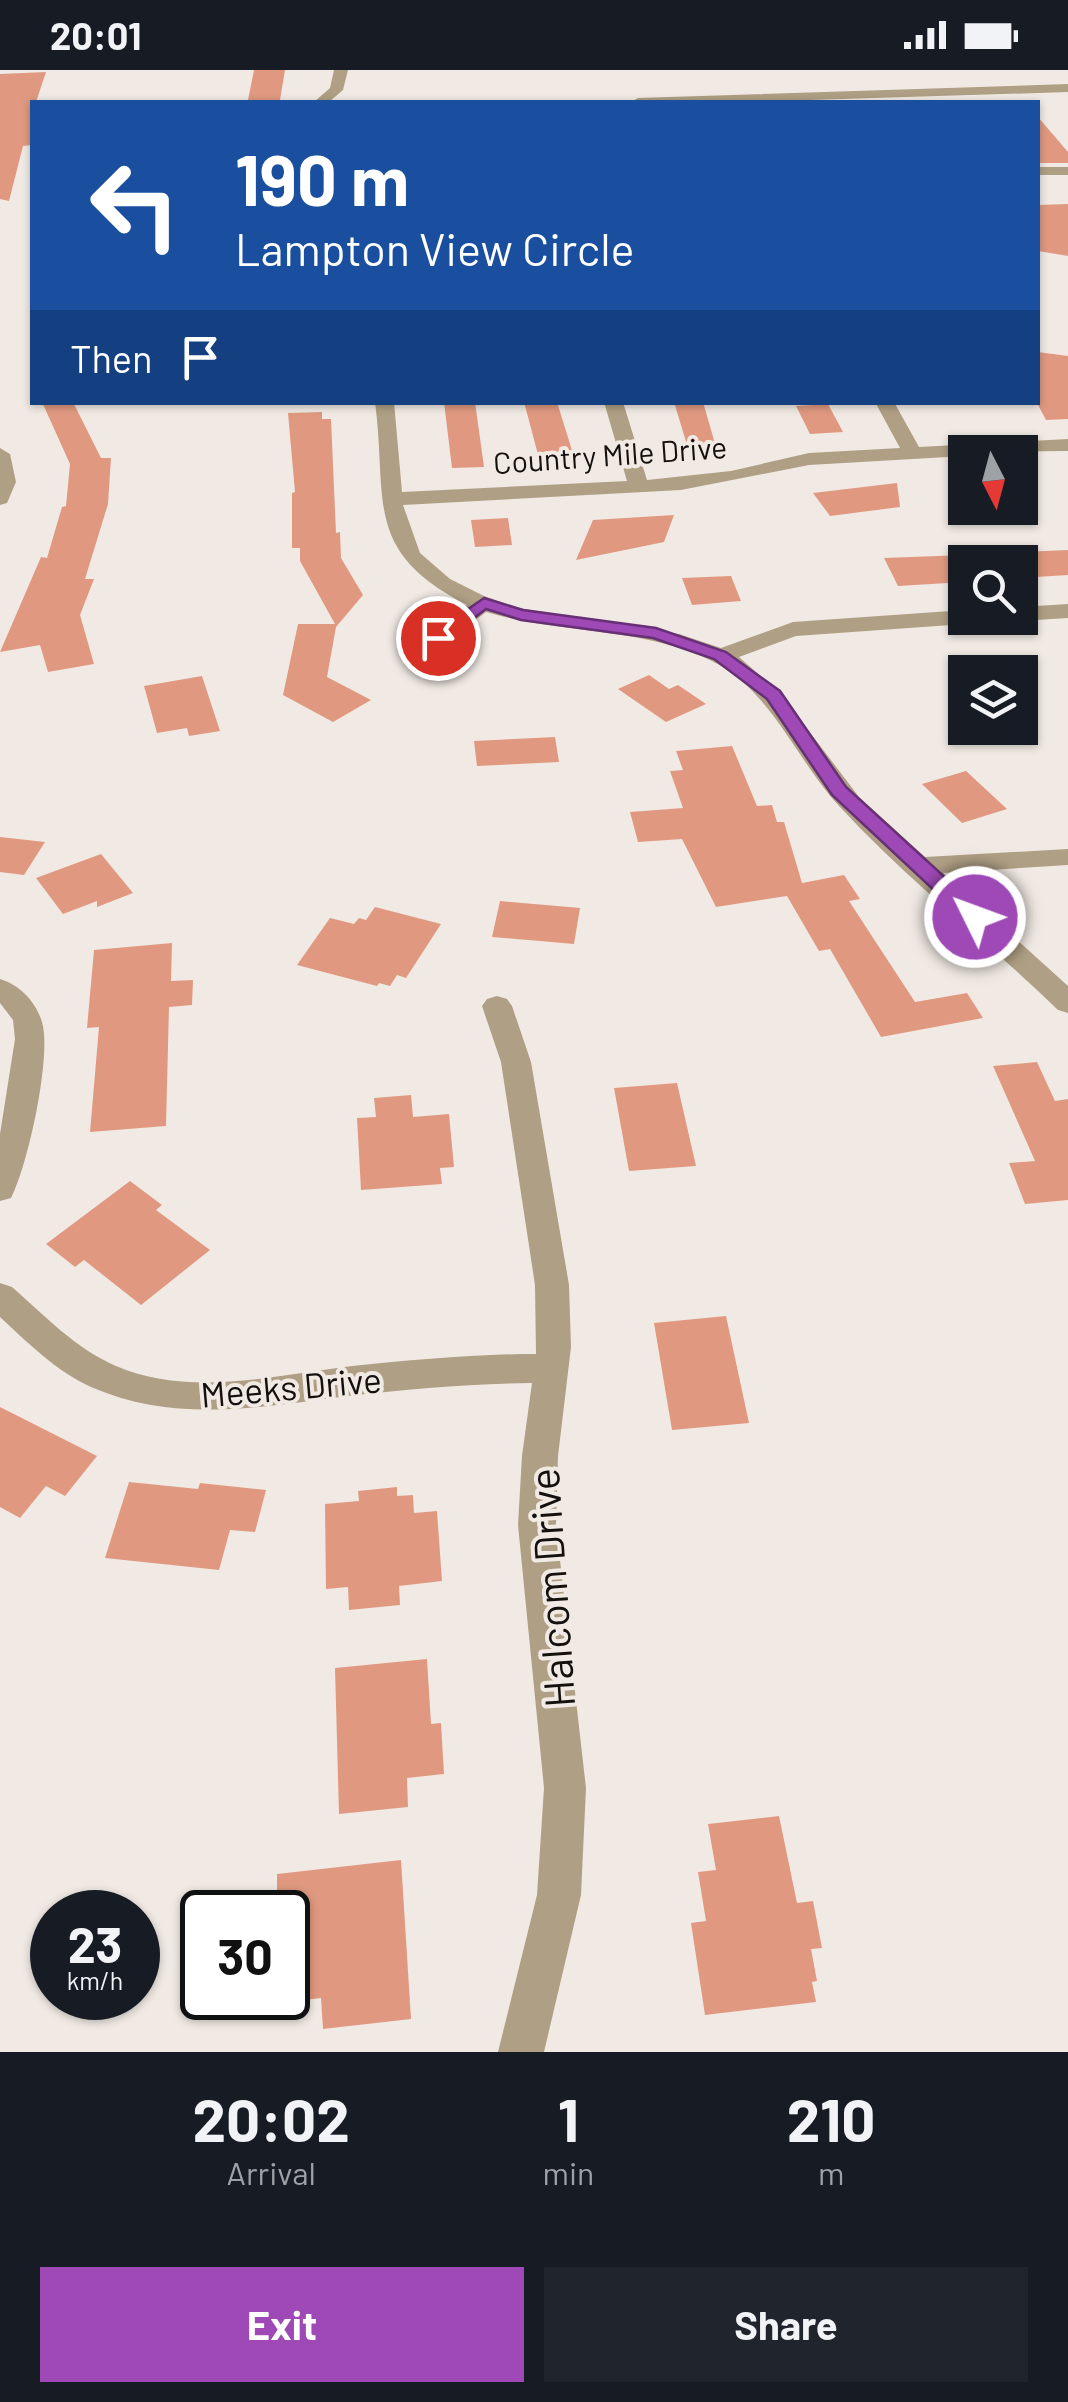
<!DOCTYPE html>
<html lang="en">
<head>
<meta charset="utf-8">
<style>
  :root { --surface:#171b24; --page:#20242c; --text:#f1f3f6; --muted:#9ea1a6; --accent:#9f49b6 }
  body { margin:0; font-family:Barlow,sans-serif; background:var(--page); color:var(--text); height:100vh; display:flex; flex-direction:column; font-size:38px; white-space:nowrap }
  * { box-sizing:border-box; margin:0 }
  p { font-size:32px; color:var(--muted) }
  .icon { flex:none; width:55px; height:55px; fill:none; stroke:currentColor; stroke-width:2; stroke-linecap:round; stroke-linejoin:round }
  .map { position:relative; height:1982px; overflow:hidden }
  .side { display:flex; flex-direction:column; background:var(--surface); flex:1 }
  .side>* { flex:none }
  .guide { position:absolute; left:30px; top:30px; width:1010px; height:305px; border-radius:0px; box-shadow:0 2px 8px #0004; background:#1a4fa0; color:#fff; overflow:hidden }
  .needle { width:65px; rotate:174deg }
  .buttons { position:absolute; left:948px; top:365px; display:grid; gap:20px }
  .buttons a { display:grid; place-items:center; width:90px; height:90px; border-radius:0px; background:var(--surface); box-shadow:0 2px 8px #0004; font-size:50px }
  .speed { position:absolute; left:30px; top:1820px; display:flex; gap:20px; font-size:50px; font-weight:700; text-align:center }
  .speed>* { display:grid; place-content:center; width:130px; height:130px; border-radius:50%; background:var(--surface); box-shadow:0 2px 8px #0004; line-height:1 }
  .speed small { font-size:25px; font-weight:400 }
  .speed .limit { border:5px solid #111; border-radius:15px; background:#fff; color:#111 }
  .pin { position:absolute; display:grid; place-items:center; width:85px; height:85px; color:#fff; margin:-42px; border:5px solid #fff; border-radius:50%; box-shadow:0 2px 10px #0007 }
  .me { position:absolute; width:110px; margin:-55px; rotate:312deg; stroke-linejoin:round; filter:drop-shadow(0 0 8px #0008) }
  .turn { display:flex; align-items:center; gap:35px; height:210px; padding:0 40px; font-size:45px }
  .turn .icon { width:130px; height:130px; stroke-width:2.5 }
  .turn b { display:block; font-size:70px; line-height:85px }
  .then { display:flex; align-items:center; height:95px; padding:0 40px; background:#0003; gap:20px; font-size:38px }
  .eta { display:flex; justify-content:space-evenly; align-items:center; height:170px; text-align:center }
  .eta b { font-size:60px; font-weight:700; line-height:70px }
  .button { display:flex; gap:20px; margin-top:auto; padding:20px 40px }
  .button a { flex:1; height:115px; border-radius:0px; background:var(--accent); color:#fff; font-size:40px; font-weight:700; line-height:115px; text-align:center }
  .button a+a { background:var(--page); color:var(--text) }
  .status { display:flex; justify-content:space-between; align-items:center; height:70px; padding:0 50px; background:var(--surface); direction:ltr }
  .status svg { height:28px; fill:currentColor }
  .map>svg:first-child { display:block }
  .building { fill:#e09980 }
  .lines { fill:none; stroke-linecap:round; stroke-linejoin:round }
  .street { fill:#af9f84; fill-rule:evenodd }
  .route { fill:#9f49b6; stroke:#672f76; stroke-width:2.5 }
  .labels { text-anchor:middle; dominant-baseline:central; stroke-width:8; stroke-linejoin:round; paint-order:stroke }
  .far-street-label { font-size:30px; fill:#13100e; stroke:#f1eae4 }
  .street-label { font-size:35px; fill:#13100e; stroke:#f1eae4 }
  .near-street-label { font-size:42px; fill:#13100e; stroke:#f1eae4 }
</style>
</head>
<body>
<div class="status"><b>20:01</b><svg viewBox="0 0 49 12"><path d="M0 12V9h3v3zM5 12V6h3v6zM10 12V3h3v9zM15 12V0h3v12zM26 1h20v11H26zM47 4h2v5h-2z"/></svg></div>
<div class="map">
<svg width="1068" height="1982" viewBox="0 0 1068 1982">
  <rect width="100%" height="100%" fill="#f1eae4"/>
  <path class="building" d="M254 0H285L280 30H248Z
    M46 2 36 32H32V75L23 76 9 131 0 129V4Z
    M1038 47 1068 82V93H1038Z
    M1068 134V186L1038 181V135Z
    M1038 282 1068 286V349L1046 350 1038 335Z
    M42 332H73L101 388H111L108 434 85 509H94L80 545 94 594 48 602 40 575 0 582 41 487 47 488 62 437 66 436 70 394Z
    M444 332H475L484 397 452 398Z
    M524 332H557L575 390 540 392Z
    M674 332H703L718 384 690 385Z
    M828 334 843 362 810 364 796 336Z
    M322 342V349H331L336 463 340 462 341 488 363 525 336 557 327 607 371 630 333 652 283 625 298 554H335L300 491V478H292V423L295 422 288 343Z
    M897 413 900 437 830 446 813 423Z
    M674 445 664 472 576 490 593 450Z
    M508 448 512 475 475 477 471 450Z
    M1068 480V505L1020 508V482Z
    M965 485V512L898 516 884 488Z
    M731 506 741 531 692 535 682 508Z
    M649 605 669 619 678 615 706 634 666 652 618 619Z
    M202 606 220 661 189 666 187 658 157 663 144 616Z
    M555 667 559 692 477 696 474 671Z
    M732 676 757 736 772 735 777 752H784L802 813 844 805 860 829 849 831 915 932 967 923 983 948 881 967 830 879 819 881 787 826 716 837 682 769 638 772 630 742 683 738 670 701 683 700 676 681Z
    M966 701 1007 739 962 753 922 714Z
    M0 767 45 772 24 805 0 802Z
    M101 784 133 823 97 837V831L63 844 36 808Z
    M500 831 580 838 574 874 492 867Z
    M375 837 441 854 406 908 397 905 390 916 379 913 377 916 297 895 330 848 354 854 359 848 366 850Z
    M172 873 171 911 193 910 192 935 169 937 166 1056 90 1062 99 957 87 958 94 880Z
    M1037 992 1055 1031 1068 1029V1130L1025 1134 1009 1093 1035 1091 993 996Z
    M677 1013 696 1096 629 1101 614 1018Z
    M411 1025 413 1047 449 1044 454 1097 440 1098 442 1114 361 1120 357 1048 376 1047 374 1028Z
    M130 1111 162 1135 156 1140 210 1180 141 1235 84 1190 75 1197 46 1174Z
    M726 1246 749 1353 672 1360 654 1253Z
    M0 1337 97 1386 65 1426 46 1416 20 1448 0 1437Z
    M129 1412 198 1419 200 1413 266 1420 255 1462 230 1460 219 1500 105 1488Z
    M397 1417V1426L413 1425 414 1443 437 1441 442 1511 399 1516 400 1535 349 1540 348 1517 326 1519 325 1434 359 1431 358 1421Z
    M427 1589 431 1654 441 1653 444 1704 407 1708 408 1737 339 1744 335 1598Z
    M779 1746 797 1833 813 1831 822 1878 811 1879 817 1911 812 1912 816 1932 705 1945 691 1853 706 1851 698 1802 716 1800 708 1754Z
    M401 1790 411 1949 323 1959 321 1928 288 1932V1842H277V1804Z"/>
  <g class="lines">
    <path class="street" d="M334 0H348L343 20 329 32H314L330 18Z
      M1068 14V22L750 32H631L638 28Z
      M1038 97H1068V105H1038Z
      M375 332H394L402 422 627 411 604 332H623L647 410 731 401 809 383 900 378 875 332H894L919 377 1068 369V381L965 382V386L809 395 681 420 403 435 420 483 450 509 484 526 519 538 679 564 721 578 793 552 965 540V548H976L965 554 796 566 739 587 780 623 859 727 925 787 1068 779V795L943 803 1068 916V943L1058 940C987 871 907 810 840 737 795 689 772 620 710 590 641 557 558 564 486 542L423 590H407L403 585 407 580 467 535C362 481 388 432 375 332Z
      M0 378 10 384 16 412 7 433 0 435Z
      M1068 534V548L1020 551 1011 548H1020V537Z
      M0 909C20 915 36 932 42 952 52 985 28 1096 11 1128L0 1131V1064L15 969 13 950 0 933Z
      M497 926 507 929 512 936 531 992 569 1215 571 1277 558 1386 556 1455 586 1718 581 1825 544 1982H498L537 1825 544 1718 518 1455 522 1386 532 1313C470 1314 409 1319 348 1326 260 1337 176 1354 91 1317 56 1301 28 1273 0 1247V1213L12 1217C44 1245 76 1279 116 1296 190 1328 276 1305 352 1296 413 1290 474 1284 536 1284L535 1215 501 992 482 936 487 929Z"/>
  </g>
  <path class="route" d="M484 528 523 540 656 558 726 582 780 621 846 717 983 842 986 847 983 852H968L832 725 767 629 714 589 653 568 521 550 486 539 444 571H432V564Z"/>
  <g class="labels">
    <g class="far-street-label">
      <text transform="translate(610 384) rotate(-4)">Country Mile Drive</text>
    </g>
    <g class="street-label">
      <text transform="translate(291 1316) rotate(-5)">Meeks Drive</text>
    </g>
    <g class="near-street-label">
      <text transform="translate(550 1518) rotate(-94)">Halcom Drive</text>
    </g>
  </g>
</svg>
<div class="buttons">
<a><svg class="needle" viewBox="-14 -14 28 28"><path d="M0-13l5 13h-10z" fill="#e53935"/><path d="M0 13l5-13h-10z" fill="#9ea1a6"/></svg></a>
<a><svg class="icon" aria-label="search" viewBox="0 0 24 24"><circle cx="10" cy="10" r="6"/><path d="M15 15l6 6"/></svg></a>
<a><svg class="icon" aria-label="layers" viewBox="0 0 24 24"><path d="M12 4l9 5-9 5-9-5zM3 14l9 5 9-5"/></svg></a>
</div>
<div class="speed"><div>23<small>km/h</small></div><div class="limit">30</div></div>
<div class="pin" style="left:438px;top:568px;background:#d93025"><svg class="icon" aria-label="arrive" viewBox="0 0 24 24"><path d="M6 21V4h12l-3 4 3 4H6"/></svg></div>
<svg class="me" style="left:975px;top:847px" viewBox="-20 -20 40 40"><circle r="17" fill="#9f49b6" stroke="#fff" stroke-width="3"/><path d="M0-11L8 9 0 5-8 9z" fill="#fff"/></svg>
<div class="guide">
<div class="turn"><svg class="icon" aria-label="left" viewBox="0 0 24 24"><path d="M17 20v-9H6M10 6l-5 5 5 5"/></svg><div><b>190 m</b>Lampton View Circle</div></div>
<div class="then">Then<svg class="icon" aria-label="arrive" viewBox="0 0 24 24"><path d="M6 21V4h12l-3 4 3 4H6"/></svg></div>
</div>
</div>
<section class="side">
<div class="eta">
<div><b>20:02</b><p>Arrival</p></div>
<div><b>1</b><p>min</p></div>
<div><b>210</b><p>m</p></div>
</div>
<div class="button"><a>Exit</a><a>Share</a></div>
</section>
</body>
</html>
